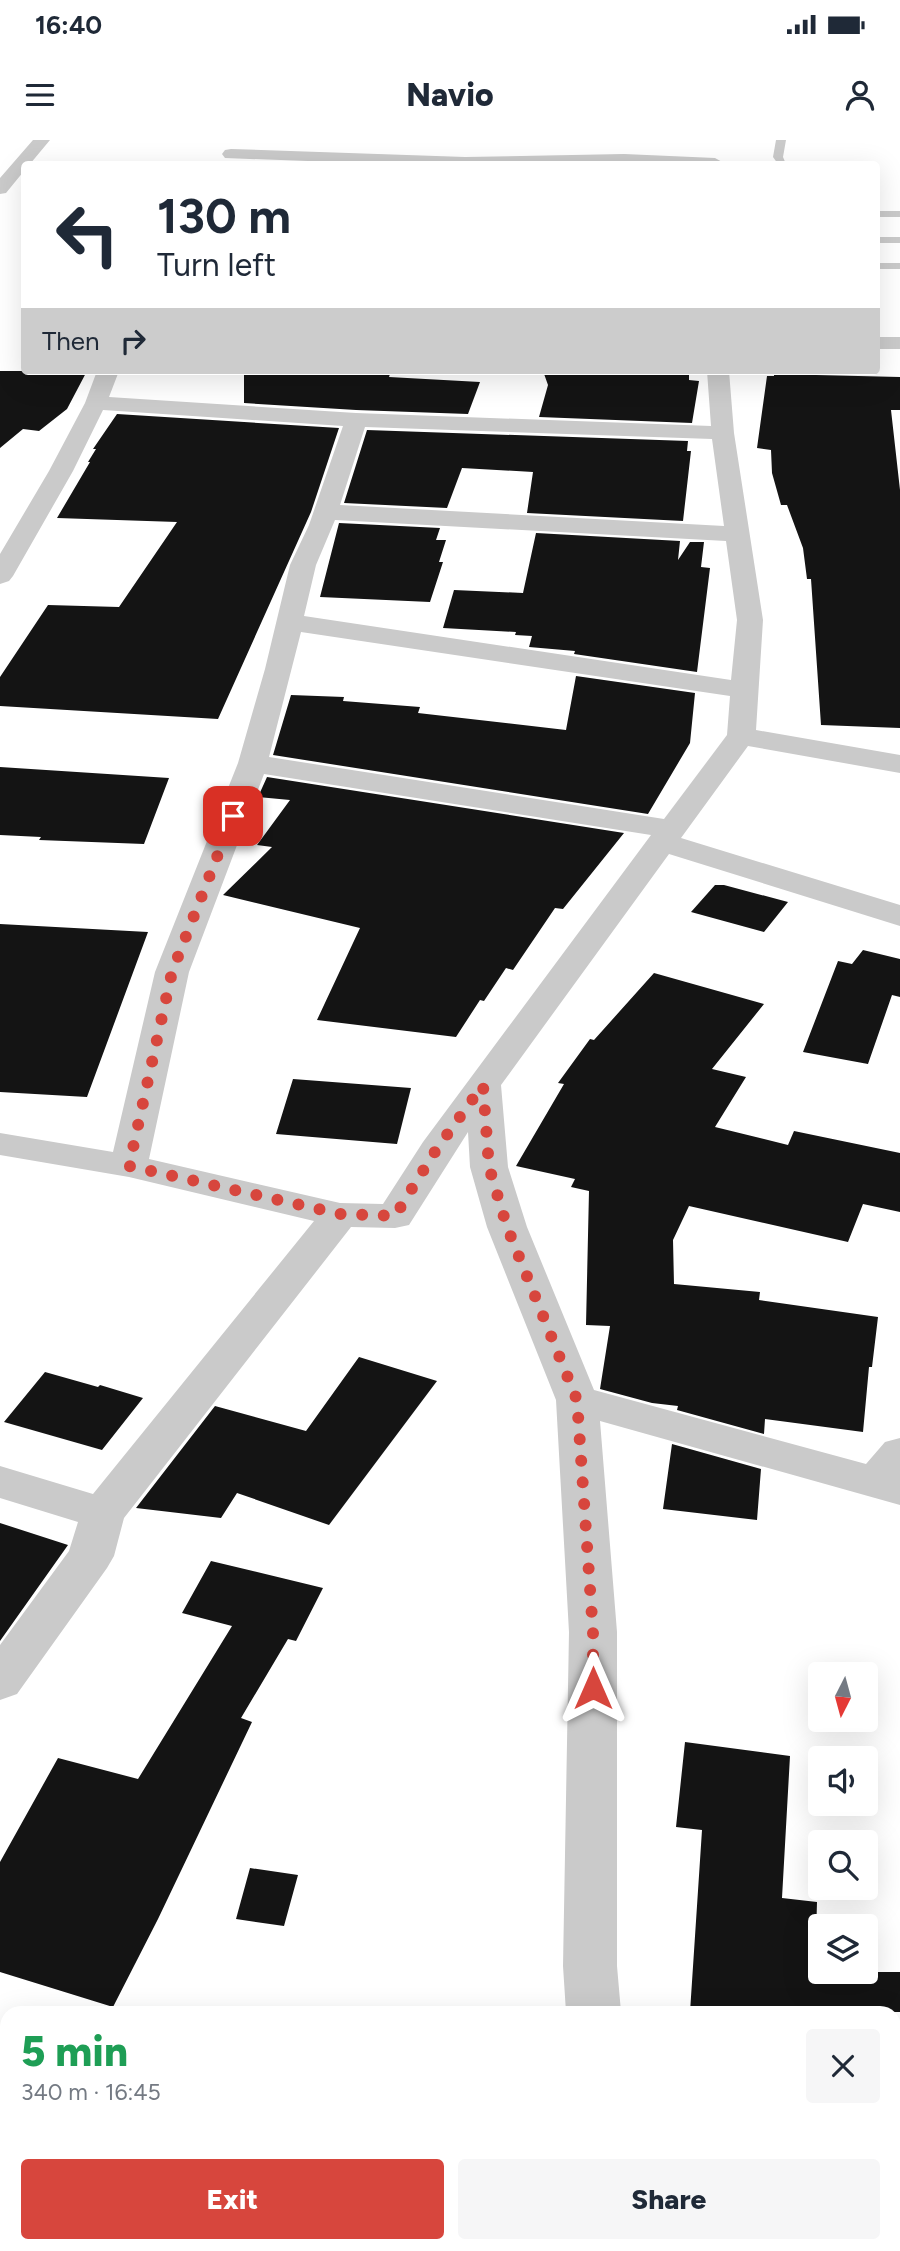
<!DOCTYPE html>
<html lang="en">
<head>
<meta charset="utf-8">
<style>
  :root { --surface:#fff; --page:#f6f6f7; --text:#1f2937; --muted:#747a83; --accent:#d7463d }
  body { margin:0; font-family:Figtree,sans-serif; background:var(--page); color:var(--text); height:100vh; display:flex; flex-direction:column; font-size:26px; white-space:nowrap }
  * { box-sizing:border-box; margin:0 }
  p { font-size:23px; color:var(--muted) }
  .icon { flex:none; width:38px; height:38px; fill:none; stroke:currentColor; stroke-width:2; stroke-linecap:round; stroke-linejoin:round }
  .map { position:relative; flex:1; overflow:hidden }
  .sheet { position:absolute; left:0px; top:1866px; width:901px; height:247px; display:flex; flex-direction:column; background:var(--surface); border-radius:21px 21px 0 0; box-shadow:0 7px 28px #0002 }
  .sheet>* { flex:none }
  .top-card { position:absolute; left:21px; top:21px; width:859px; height:214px; border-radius:7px; box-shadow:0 7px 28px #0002; background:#fff; color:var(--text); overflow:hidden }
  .needle { width:46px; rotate:186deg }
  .buttons { position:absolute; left:808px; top:1522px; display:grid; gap:14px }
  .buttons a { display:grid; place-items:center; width:70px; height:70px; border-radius:7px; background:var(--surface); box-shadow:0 7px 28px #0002; font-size:35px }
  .pin { position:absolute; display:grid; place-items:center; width:60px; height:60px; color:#fff; margin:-30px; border-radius:14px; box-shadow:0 4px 10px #0006 }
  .me { position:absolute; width:77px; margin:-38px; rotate:0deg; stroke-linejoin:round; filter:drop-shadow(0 0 5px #0008) }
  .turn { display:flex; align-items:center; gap:24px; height:147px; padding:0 21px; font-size:32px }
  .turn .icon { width:91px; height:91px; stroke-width:2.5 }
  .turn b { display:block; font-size:49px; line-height:60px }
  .then { display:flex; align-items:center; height:66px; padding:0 21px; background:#0003; gap:14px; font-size:26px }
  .round { display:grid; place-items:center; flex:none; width:74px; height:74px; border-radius:7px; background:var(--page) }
  .head { display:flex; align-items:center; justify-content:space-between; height:119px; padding:0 21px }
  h1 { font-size:42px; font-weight:800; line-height:52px; color:#1e9e55 }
  .action { display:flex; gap:14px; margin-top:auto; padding:14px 21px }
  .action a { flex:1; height:80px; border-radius:7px; background:var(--accent); color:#fff; font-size:28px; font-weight:800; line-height:80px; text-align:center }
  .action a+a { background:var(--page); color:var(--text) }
  .status { display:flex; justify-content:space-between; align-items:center; height:49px; padding:0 35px; background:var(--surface); direction:ltr }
  .status svg { height:19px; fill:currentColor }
  header { display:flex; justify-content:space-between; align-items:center; height:91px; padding:0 21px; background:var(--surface); font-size:32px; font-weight:800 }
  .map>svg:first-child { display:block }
  .building { fill:#141414 }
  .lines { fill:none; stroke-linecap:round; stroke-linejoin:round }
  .service { fill:#cacaca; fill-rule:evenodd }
  .minor { fill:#cacaca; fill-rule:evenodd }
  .route { stroke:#d7463d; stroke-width:12; stroke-dasharray:0 21.6 }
</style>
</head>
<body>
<div class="status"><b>16:40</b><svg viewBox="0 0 49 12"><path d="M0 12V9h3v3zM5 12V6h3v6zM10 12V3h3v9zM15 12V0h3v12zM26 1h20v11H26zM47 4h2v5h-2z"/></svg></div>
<header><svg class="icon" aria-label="menu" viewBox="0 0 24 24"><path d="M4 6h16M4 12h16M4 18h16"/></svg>Navio<svg class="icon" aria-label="person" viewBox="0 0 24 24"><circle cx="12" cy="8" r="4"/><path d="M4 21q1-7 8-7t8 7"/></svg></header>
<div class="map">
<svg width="900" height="2111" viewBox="0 0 900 2111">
  <rect width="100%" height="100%" fill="#fff"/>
  <path class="building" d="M0 231H87L67 269 39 291 23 289 0 308Z
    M244 231H391L389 237 480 242 468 274 356 270 244 263Z
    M543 231H689V240L699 241 692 283 539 277 548 245Z
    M774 234 900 237V270H891L900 350V588L821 585 811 439H807L803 408 787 365H781L772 333 771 310 757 308 767 236H774Z
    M117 274 339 288 311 372 218 579 0 566V537L48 465 119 467 177 382 57 378 90 322H88L96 309H93Z
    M367 290 688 301 687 311H691L683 381 527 373 533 332 462 328 447 368 344 363Z
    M339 383 440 388 436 400H446L439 422H443L430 462 320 457Z
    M536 393 680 401 678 420 690 402H704L701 427 710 428 697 532 574 514 575 511 529 507 532 496 515 495 516 492 443 488 454 450 523 453Z
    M576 536 695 553 690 603 648 674 273 615 291 555 344 557 343 561 420 567 418 573 566 590Z
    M0 627 169 638 144 704 39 700 41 697 0 695Z
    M267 637 624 693 563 769 555 768 513 830 506 828 484 861 480 860 456 897 317 880 360 788 223 755 272 707 257 705 290 660 258 657Z
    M715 745H724L788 762 764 792 691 772Z
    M0 784 148 792 87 957 0 952Z
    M863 810 900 819V857L892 855 868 924 803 912 838 821 852 824Z
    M654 833 764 864 712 929 746 937 715 987 788 1005 794 991 900 1013V1072L863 1064 848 1102 689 1066 673 1100 674 1144 760 1152 759 1160 878 1177 872 1227H869L863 1292 765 1279 764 1294 677 1270 678 1266 652 1263 600 1249 610 1186 586 1185 589 1051 571 1047 575 1039 516 1026 564 944 558 943 590 899 594 900Z
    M293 939 411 948 397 1004 276 994Z
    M359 1217 437 1241 329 1385 237 1353 221 1378 136 1368 215 1266 306 1291Z
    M45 1232 98 1247 100 1245 143 1258 102 1310 4 1282Z
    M672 1304 761 1329 757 1380 663 1369Z
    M0 1383 68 1405 0 1501Z
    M211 1421 323 1448 296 1501 288 1499 241 1578 252 1582 158 1779 113 1867 0 1832V1722L58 1618 138 1639 232 1486 182 1473Z
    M685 1602 790 1616 782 1758 817 1762 816 1797H821V1832H900V1872H690L702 1690 676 1687Z
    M250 1728 298 1735 284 1786 236 1779Z"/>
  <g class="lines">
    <path class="service" d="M776 0H786L783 17 786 24H778L773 17Z
      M877 71H900V77H877Z
      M877 97H900V103H877Z
      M877 123H900V129H877Z"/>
    <path class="minor" d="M33 0H50L30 24H24V31L6 53 0 54V38Z
      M231 9 465 17 624 14 715 18 724 23 388 24 225 18 222 14 225 10Z
      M877 197H900V209H877Z
      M97 231H119L109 257 356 273 711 286 707 231H729L734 293 763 480 756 590 900 615V633L748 606 681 698 900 765V786L669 714 501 945 508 1027 527 1087 594 1250 866 1324 885 1302 900 1298V1365L600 1281 617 1492V1826L621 1872H566L563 1826 569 1492 556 1260 487 1087 470 1027 468 992 409 1085 395 1088 351 1087 124 1378 114 1416 107 1428 17 1554 0 1560V1505L69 1411 78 1382 0 1358V1326L93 1354 314 1081 129 1037 0 1015V993L113 1012 155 832 238 623 265 529 290 425 309 385 343 286 103 270 73 331 13 436 9 441 0 444V414L49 331 85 263ZM365 287 712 299 724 386 340 365ZM335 380 726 401 737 480 731 540 304 476 316 425ZM301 492 730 556 727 595 664 679 269 617ZM264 634 651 695 423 1002 383 1064 340 1063 149 1019 189 832Z
      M730 2105H794L796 2111H733Z"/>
  </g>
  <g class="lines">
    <path class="route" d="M233 676 172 832 129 1026 340 1074 395 1076 436 1010 483 945 489 1027 507 1087 577 1260 593 1492V1548"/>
  </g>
</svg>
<div class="buttons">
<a><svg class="needle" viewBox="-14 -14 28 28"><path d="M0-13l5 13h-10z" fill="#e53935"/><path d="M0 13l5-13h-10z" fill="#747a83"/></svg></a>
<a><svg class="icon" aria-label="sound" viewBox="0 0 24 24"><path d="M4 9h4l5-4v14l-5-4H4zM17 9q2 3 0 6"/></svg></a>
<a><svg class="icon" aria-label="search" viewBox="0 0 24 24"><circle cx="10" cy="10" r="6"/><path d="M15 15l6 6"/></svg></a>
<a><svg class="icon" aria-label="layers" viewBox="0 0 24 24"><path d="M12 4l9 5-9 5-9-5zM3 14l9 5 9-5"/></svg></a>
</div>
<div class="pin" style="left:233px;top:676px;background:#d93025"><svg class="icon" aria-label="arrive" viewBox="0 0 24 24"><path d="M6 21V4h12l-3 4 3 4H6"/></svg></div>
<svg class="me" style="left:593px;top:1548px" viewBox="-20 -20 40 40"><path d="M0-17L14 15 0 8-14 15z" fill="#d7463d" stroke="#fff" stroke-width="4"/></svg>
<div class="top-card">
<div class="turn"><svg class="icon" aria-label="left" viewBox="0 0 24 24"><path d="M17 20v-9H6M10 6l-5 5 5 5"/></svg><div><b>130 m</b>Turn left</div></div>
<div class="then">Then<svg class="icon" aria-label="right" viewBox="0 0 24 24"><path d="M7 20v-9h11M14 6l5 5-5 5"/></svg></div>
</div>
<section class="sheet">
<div class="head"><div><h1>5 min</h1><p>340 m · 16:45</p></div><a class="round"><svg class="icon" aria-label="close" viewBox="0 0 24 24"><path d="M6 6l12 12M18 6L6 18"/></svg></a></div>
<div class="action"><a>Exit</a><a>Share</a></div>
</section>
</div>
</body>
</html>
